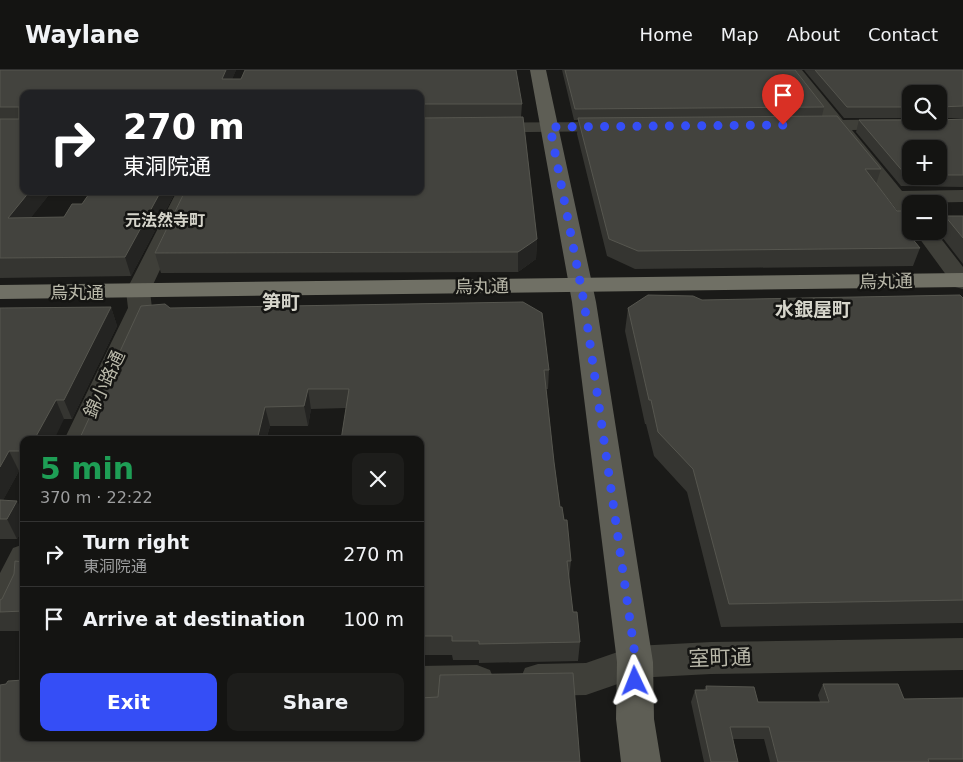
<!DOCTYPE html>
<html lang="en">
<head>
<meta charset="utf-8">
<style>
  :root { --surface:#141412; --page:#1d1d1b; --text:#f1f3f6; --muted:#9d9e9f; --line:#333332; --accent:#354ef6 }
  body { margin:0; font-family:"DejaVu Sans","Noto Sans JP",sans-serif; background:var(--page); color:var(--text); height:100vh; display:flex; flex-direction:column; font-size:19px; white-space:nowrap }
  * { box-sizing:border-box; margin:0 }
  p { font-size:16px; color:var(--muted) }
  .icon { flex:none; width:28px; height:28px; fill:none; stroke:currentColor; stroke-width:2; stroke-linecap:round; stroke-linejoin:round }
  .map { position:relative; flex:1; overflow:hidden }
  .sheet { position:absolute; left:20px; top:366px; width:404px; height:305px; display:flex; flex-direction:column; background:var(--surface); border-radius:10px; box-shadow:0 1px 4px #0004,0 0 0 1px var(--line) }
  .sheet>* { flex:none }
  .hud { position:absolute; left:20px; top:20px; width:404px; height:105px; border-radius:10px; box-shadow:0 1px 4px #0004,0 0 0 1px var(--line); background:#202124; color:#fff; overflow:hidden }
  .buttons { position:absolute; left:902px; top:15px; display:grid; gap:10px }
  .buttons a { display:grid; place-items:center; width:45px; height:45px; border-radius:10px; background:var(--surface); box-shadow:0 1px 4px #0004,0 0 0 1px var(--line); font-size:25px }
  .pin { position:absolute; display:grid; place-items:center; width:42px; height:42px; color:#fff; margin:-51px -21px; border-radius:50% 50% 50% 0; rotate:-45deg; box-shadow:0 0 5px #0007 }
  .pin .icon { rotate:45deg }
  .me { position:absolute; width:55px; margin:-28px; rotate:358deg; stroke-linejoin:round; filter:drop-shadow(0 0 4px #0008) }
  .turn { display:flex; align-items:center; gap:18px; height:105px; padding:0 20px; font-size:22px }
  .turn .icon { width:65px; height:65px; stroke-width:2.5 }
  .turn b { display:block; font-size:35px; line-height:42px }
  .round { display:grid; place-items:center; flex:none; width:52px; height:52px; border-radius:10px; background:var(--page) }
  .summary { display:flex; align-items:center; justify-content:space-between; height:85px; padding:0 20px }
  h1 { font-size:30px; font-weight:700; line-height:38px; color:#1e9e55 }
  .action { display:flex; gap:10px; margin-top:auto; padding:10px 20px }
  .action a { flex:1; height:58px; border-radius:10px; background:var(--accent); color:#fff; font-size:20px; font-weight:700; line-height:58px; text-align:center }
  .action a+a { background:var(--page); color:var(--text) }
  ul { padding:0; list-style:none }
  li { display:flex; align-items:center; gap:15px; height:65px; padding:0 20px; border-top:1px solid var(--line) }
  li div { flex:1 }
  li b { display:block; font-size:19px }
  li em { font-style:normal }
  header { display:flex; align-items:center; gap:30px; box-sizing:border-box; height:70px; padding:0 25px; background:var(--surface); border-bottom:1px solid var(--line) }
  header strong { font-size:24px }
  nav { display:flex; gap:28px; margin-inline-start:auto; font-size:18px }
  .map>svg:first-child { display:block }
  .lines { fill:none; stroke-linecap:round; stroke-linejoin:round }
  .minor { fill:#3f3f39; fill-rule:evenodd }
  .major { fill:#5e5e55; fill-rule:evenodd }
  .highway { fill:#707065; fill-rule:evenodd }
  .wall { fill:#353531; fill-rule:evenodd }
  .shaded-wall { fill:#242422 }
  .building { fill:#43433e; stroke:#56564f }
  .route { stroke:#354ef6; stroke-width:9; stroke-dasharray:0 16.2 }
  .labels { text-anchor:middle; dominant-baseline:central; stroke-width:5; stroke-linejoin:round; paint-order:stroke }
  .far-neighbourhood-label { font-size:16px; font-weight:bold; fill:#d6d5cb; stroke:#151513 }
  .street-label { font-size:18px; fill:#bab9aa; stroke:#151513 }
  .neighbourhood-label { font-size:19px; font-weight:bold; fill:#d6d5cb; stroke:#151513 }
  .near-street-label { font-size:21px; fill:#bab9aa; stroke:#151513 }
</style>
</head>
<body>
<header>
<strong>Waylane</strong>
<nav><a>Home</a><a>Map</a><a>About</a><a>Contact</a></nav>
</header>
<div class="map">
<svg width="963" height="692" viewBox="0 0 963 692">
  <rect width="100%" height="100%" fill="#1a1a18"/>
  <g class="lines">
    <path class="minor" d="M786 0H802L843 50 911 49V51H939V49H963V59L852 60 902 121 963 120V132L912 133 911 151 904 149 833 60 800 59 797 55 800 51 825 50Z
      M616 52 622 53 625 57 622 61 420 63V53Z
      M177 121H197L150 221 152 238 92 370H64L128 238 126 221Z
      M914 161H935L963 197V219L955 217Z
      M24 474V523L12 548 0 552V503L13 478Z
      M963 568V600L711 604 635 608 586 625 538 626 525 622 520 610 525 598 538 594 586 593 635 576 711 572Z
      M477 595 490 600 495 612 490 624 477 629 420 630V596Z"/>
    <path class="major" d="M530 0H546L596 232 653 592 654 649 661 692H621L616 649 617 592 572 232Z"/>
    <path class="highway" d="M963 203V217L0 229V215Z"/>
  </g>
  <path class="wall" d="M0 0H236L232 9H241L245 0H516L522 34 521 47H523L537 169 536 189 518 202 161 203 155 183 185 121H420V24H24V121H52L31 147H64L72 134H82L91 121H176L131 206 0 208Z
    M562 0H795L824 37 822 46 881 99 876 114 911 161H917L915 166 912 168 920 178 913 196 635 199 607 186 577 64 578 50H574Z
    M804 0H963V48H939V24H911V48H844Z
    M963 49V117L901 116 856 62 859 50ZM911 79H939V106H911Z
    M939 141 944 143 939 157Z
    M945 146H963V194L939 163Z
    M963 228V553L721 557 687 422 654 386 646 354H645L625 261 628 238 702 230Z
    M111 237 117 256 72 349H64L24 370V401H19L3 430 24 443V457L17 469H0V238Z
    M170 238 549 300 548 319H546L554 392 560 437 564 450 571 491 569 509 573 542 580 572 578 591 479 593V590H453L452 585H425L423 566H420V370L346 338 311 339 308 356H270L266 370H79Z
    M24 489V561H0V530L2 529Z
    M823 614 904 629 963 628V692H770L764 669H733L738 692H704L691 632 695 620H704L706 616 758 632H820L818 625Z"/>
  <path class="shaded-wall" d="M226 0H236L226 24 222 9Z
    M30 121H52L16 167 8 148Z
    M161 121H176L131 206 125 187Z
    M911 157V161H917L915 166 900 178 906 161Z
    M537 169 536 189 518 202V182Z
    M111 237 117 256 72 349 64 330Z
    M308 319 311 339 308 356 304 336Z
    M56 330 64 349 54 370H34Z
    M265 337 270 356 266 370H257Z
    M9 381 19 401 0 436V397Z
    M17 431 24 443V457L17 469 7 449Z"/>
  <path class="building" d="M0 0H226L222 9H241L245 0H516L522 34H420V24H24V121H30L8 148 64 147 72 134H82L91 121H161L125 187 0 188V49H19V37H0Z
    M565 0H795L824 37 575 39Z
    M815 0H963V36L939 37V24H911V37H847Z
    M837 46 881 99H865L897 141H911V157L906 161 920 178 638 181 609 169 578 48Z
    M523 47 537 169 518 182 155 183 185 121H420V48Z
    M963 49V105H939V79H911V104H905L859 50H911V51H939V50Z
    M939 141H944V143H939Z
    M945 146H963V168Z
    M648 225 693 226 702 230 960 225 963 228V530L729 534 693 399 658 362 651 330H649L628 238Z
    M523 232 542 243 549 300H544L554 392 560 437H562L564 450H567L571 491H567L573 542H577L580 572 479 574V571H452V566H423L424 547H420V370H341L349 319H308L304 336 265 337 257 370H79L141 236 165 234 170 238Z
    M111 237 64 330H56L34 370H24V381H9L0 397V238Z
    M0 430 17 431 7 449H0Z
    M24 489V541L0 542V530L2 529 14 504 15 491 23 492Z
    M573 603 580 692H0V615L6 614 8 611 24 610V668H420V628L438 627 440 605Z
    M823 614H898L904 629 963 628V689H928L929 692H778L769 657H730L738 692H711L695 620H707L706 616 754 617 758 632H829Z"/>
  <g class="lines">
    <path class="route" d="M635 611 636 592 584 232 550 57 783 55"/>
  </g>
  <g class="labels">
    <g class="far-neighbourhood-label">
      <text x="165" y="150">元法然寺町</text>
    </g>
    <g class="street-label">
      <text transform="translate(886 211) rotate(-1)">烏丸通</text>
      <text transform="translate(482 216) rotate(-1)">烏丸通</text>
      <text x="77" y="222">烏丸通</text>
      <text transform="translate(104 314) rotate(-65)">錦小路通</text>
    </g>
    <g class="neighbourhood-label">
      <text x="281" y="232">笋町</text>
      <text x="813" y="239">水銀屋町</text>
    </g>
    <g class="near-street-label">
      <text transform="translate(720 588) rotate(-2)">室町通</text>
    </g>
  </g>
</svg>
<div class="buttons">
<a><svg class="icon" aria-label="search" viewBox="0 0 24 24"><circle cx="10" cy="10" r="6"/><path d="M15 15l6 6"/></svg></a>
<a>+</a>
<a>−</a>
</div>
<div class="pin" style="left:783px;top:55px;background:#d93025"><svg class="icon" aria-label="arrive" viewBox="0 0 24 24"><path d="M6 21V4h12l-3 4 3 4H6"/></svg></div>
<svg class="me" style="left:635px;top:611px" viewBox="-20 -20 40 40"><path d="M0-17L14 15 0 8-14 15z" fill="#354ef6" stroke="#fff" stroke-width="4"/></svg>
<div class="hud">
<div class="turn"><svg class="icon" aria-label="right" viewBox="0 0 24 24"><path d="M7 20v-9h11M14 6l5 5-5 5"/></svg><div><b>270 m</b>東洞院通</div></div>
</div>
<section class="sheet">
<div class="summary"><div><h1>5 min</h1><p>370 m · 22:22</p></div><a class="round"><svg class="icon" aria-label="close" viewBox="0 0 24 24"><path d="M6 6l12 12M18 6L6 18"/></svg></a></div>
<ul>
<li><svg class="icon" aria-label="right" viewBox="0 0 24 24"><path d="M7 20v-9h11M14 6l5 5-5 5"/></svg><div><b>Turn right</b><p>東洞院通</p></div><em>270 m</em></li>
<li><svg class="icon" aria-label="arrive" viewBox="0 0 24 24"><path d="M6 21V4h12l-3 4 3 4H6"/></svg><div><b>Arrive at destination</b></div><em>100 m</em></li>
</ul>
<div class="action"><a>Exit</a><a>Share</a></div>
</section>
</div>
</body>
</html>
